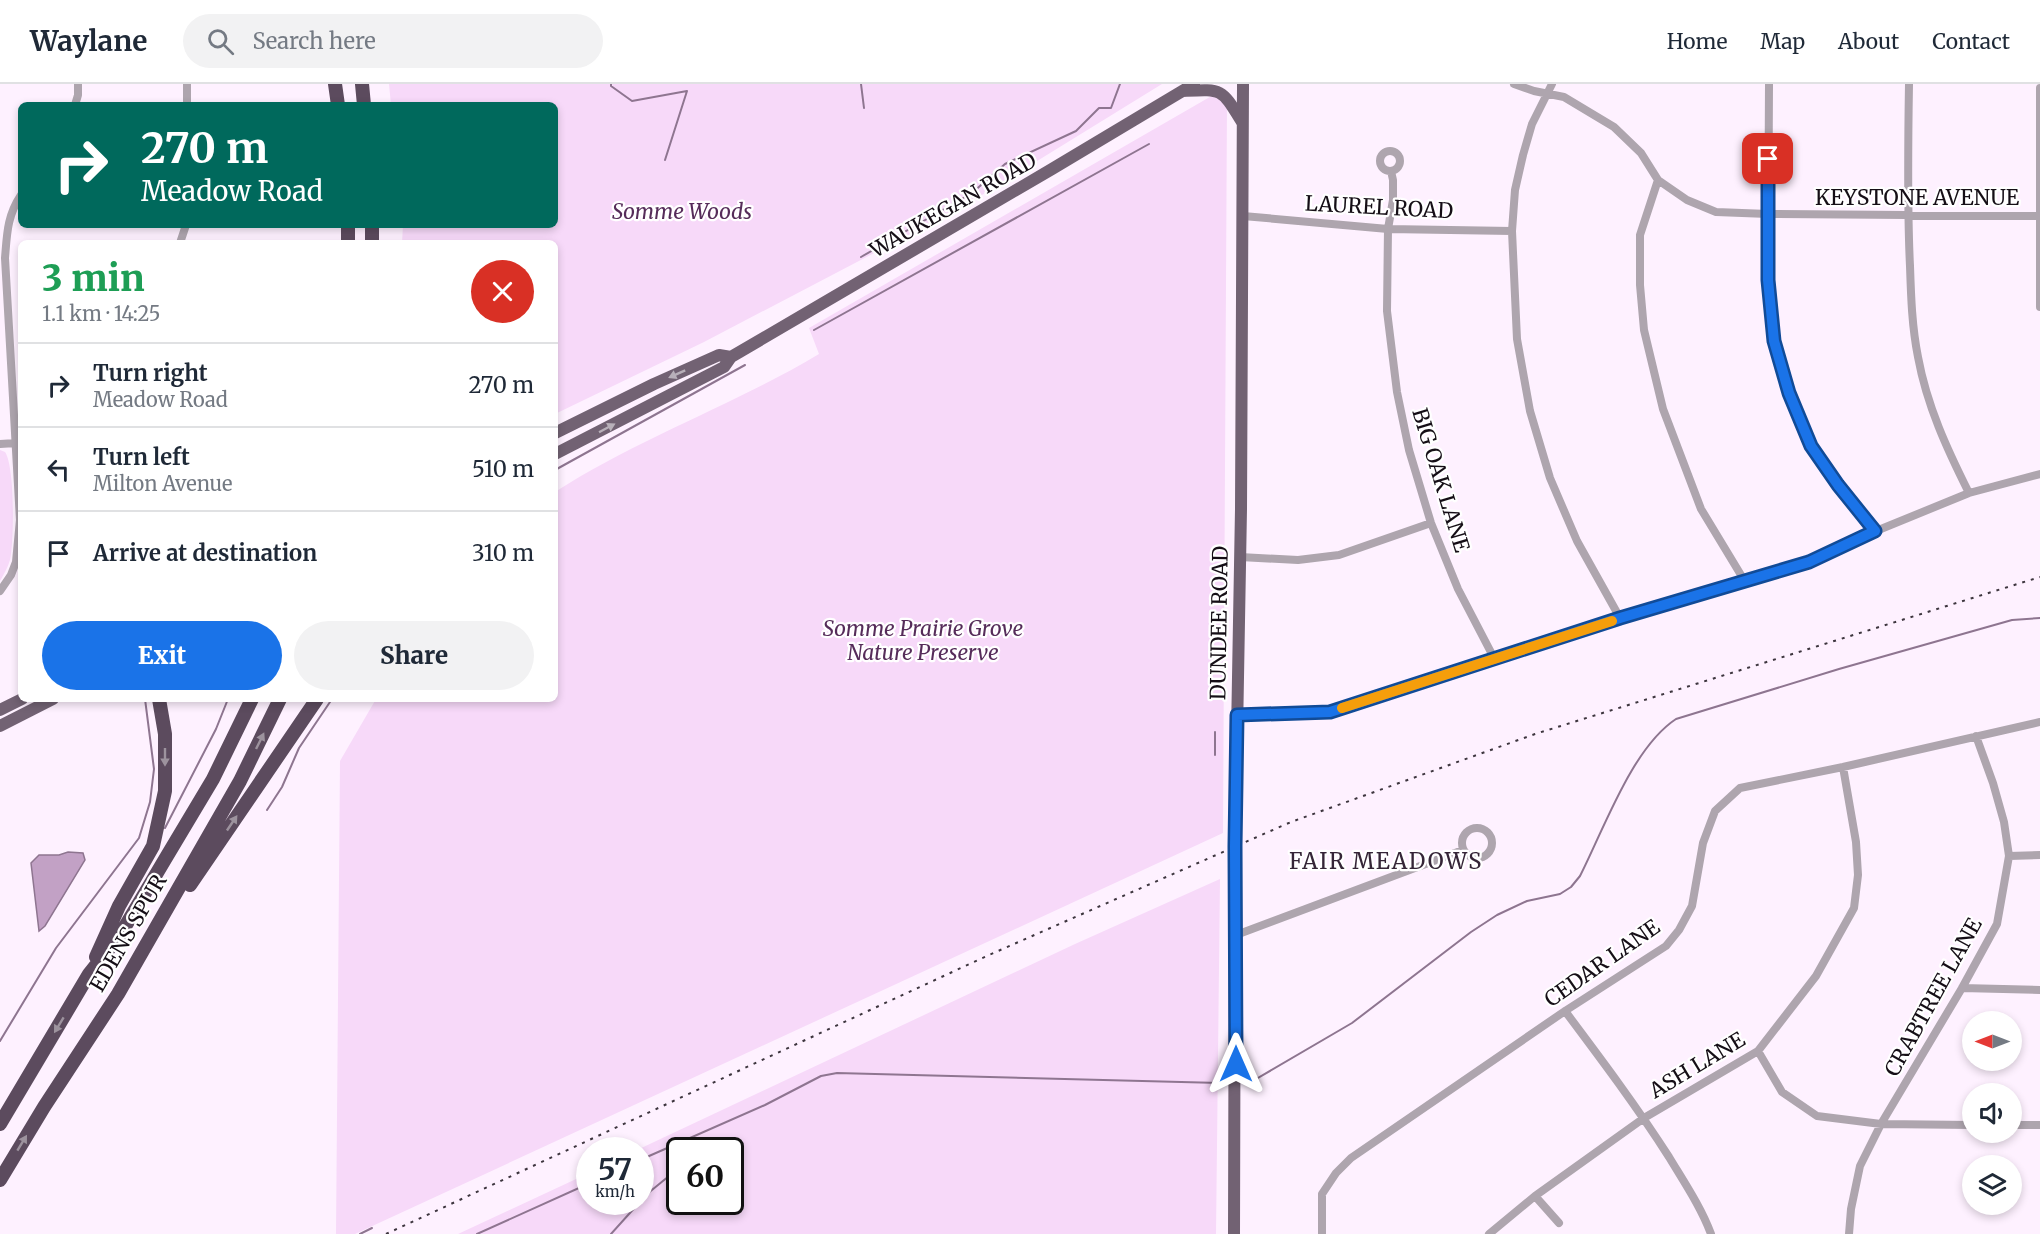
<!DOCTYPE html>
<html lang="en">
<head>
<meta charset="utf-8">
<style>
  :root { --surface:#fff; --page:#f2f2f3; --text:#1f2937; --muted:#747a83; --line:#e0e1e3; --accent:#1a73e8 }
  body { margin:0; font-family:Merriweather,serif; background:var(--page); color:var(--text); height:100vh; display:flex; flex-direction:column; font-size:22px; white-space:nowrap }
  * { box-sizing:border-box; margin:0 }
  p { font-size:20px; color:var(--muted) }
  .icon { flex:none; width:33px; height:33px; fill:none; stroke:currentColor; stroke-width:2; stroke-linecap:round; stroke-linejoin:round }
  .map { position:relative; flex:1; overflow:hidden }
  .drawer { position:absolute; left:18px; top:156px; width:540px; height:462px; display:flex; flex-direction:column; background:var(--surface); border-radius:9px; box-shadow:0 3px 9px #0003 }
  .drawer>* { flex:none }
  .top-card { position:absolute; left:18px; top:18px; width:540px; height:126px; border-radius:9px; box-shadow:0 3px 9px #0003; background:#00695c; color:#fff; overflow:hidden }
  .needle { width:39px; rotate:270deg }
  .buttons { position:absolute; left:1962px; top:927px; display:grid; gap:12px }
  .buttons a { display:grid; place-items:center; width:60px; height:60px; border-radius:50%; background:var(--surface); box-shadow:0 3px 9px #0003; font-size:30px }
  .speed { position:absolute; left:576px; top:1053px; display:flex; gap:12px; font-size:30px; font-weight:700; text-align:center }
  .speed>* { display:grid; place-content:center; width:78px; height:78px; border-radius:50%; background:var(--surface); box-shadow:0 3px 9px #0003; line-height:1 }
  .speed small { font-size:15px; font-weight:400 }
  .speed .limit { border:3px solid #111; border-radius:9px; background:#fff; color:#111 }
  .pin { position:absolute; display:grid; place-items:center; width:51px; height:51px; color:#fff; margin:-26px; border-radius:12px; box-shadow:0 3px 9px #0006 }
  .me { position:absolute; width:66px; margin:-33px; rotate:0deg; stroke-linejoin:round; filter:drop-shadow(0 0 4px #0008) }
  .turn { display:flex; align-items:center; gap:21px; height:126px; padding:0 24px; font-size:27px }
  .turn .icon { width:78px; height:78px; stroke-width:2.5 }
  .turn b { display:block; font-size:42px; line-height:51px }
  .round { display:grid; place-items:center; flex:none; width:63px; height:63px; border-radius:32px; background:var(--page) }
  .overview { display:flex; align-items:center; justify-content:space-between; height:102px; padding:0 24px }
  h1 { font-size:36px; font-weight:800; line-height:45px; color:#1e9e55 }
  .button { display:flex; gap:12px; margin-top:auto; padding:12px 24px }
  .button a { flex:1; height:69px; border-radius:36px; background:var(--accent); color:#fff; font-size:24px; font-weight:800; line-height:69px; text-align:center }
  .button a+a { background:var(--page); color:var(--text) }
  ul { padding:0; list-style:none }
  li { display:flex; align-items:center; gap:18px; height:84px; padding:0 24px; border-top:2px solid var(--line) }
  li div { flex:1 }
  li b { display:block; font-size:22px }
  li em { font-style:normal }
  header { display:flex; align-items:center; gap:36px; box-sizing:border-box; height:84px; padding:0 30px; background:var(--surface); border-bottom:2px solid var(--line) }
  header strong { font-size:28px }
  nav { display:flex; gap:33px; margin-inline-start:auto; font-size:21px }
  .search { width:420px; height:54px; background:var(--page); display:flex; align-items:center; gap:15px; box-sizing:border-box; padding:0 21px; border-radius:33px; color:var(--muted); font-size:22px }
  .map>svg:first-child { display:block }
  .green { fill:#f7d9f9; fill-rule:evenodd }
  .water { fill:#c2a1c5; stroke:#8e7590; stroke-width:1.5 }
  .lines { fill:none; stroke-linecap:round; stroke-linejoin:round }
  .stream { stroke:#8e7590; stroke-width:2 }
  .minor { stroke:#aea5ae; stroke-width:8 }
  .primary { stroke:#726273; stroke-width:12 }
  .motorway { stroke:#5c4b5e; stroke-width:14 }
  .rail { stroke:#3d353e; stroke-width:2; stroke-dasharray:3 6; stroke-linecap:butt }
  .oneway { fill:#b8b0b9 }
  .oneway2 { fill:#9d939e }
  .route-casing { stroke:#114b97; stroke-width:15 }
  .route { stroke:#1a73e8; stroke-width:10 }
  .slow { stroke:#f59e0b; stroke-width:10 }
  .labels { text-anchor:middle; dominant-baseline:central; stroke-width:4.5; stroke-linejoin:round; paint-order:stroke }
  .street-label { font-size:21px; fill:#150e16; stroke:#fff }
  .park-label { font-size:21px; font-style:italic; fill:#562c5a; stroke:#fff }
  .neighbourhood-label { font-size:22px; letter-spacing:1.5px; fill:#352537; stroke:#fff }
</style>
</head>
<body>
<header>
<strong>Waylane</strong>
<div class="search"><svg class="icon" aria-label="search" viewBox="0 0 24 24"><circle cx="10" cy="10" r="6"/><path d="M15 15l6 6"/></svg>Search here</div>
<nav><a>Home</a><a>Map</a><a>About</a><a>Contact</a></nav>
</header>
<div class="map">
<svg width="2040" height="1150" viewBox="0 0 2040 1150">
  <rect width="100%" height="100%" fill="#fef1ff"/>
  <path class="green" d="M389 0H1162L964 122 704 258 555 330V159H402L403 141H555V21H391Z
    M1215 10 1227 18 1223 749 355 1150H336L340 677 376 615H555V408C639 354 734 321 819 270L809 244Z
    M0 366 5 368C15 382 14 458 10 476 8 483 4 490 0 497Z
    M1220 795 1216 1150H458L589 1089 590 1118H640V1066H637L1075 860ZM730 1066V1118H680V1066Z"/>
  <path class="water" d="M68 768 83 769 85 776 45 842 39 847 31 779 39 771H59Z"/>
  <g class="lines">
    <path class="stream" d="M611 0V2L632 17 687 7 665 76
      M861 0 864 24
      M861 173 972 109 1005 80 1076 47 1099 24H1111L1120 0
      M814 246 1149 60
      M555 386 745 281
      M1215 671V648
      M267 726 282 703 299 664 332 615
      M165 744 216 645 228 615
      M0 957 56 864 139 754 150 718 154 685 145 615
      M1251 998 1352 939 1471 848 1497 831 1527 817 1560 810 1571 803 1580 792C1604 745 1632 664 1676 635L1839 585 2012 536 2040 534
      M697 1056V1066
      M640 1076 765 1021 821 992 837 989 1220 999
      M360 1150 372 1144
      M477 1150 590 1099
      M611 1150 647 1110 680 1083"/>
    <path class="minor" d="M1514 0 1534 7 1564 13 1614 43 1641 69 1658 96 1687 116 1716 128 1768 130 2040 132
      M1552 0 1532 40 1523 71 1515 106 1512 147 1517 255 1530 327 1550 394 1577 457 1620 534
      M1769 0 1768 196 1774 257 1789 309 1811 362 1837 401 1876 447
      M1909 0C1908 61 1907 122 1910 182 1911 213 1912 243 1918 273 1927 322 1947 365 1969 409
      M2040 4V223
      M75 21 78 11V0
      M187 21V0
      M1380 77a10 10 0 1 1 20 0a10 10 0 1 1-20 0Z
      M1391 87 1393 96V116L1388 145 1387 227 1397 308 1409 366 1431 439 1458 505 1495 576
      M1658 96 1640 151V201L1644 246 1663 325 1701 425 1744 496
      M1243 132 1388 145 1512 147
      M180 159 186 141
      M0 360 16 359
      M1240 473 1298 476 1339 471 1431 439
      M0 507 11 491 16 478 20 436 5 174C7 150 7 132 21 111
      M1237 631 1330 628 1620 534 1809 478 1876 447 1969 409 2040 390
      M1462 759a15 15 0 1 1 30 0a15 15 0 1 1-30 0Z
      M2009 772 2040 771
      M1236 851 1463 766
      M1962 904 2040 906
      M1565 927C1601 975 1637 1023 1669 1073 1684 1098 1701 1123 1711 1150
      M1758 967 1782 1008 1817 1032 1881 1040 1972 1041
      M2012 1041H2040
      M1535 1112 1559 1139
      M1322 1150V1110L1336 1089 1351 1074 1565 927 1666 862 1679 846 1692 822 1703 759 1715 727 1740 704 1843 683 2040 638
      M1489 1150 1535 1112 1644 1034 1758 967 1816 892 1854 824 1858 791 1856 758 1843 683
      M1849 1150 1851 1125 1860 1082 1881 1040 1962 904 1997 840 2009 772 2004 738 1993 699 1976 652"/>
    <path class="primary" d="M1183 7C1223 5 1221 4 1242 38
      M555 349 654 300 719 271 731 273
      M555 370 724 283 731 273 1052 85 1194 0
      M0 626 22 615
      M0 642 53 615
      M1234 1150 1235 762 1241 425 1243 0"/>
    <path class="motorway" d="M335 0 338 21
      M362 0 364 21
      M348 141V159
      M372 141V159
      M190 801 317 615
      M96 873 119 822 153 762 165 707V650L159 615
      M0 1040 89 890 120 851 167 772 213 695 252 615
      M0 1096 44 1023 118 910 240 697 280 615"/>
    <path class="rail" d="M386 1150 989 871 1291 738 1535 650 2040 493"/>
  </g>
  <defs><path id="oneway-solid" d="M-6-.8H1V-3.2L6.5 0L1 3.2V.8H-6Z" transform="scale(1.5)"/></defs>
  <g class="oneway">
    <use href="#oneway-solid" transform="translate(677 290) rotate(156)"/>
    <use href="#oneway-solid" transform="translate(607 344) rotate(-28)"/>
  </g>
  <g class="oneway2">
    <use href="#oneway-solid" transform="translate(260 657) rotate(-64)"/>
    <use href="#oneway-solid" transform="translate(165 673) rotate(90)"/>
    <use href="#oneway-solid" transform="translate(232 739) rotate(-56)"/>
    <use href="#oneway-solid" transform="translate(59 941) rotate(121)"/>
    <use href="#oneway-solid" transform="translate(22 1059) rotate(-59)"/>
  </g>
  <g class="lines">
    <g class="route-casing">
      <path id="route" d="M1236 980 1235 762 1237 631 1330 628 1620 534 1809 478 1875 447 1838 401 1811 362 1789 309 1774 257 1768 196V75"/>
    </g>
    <use href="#route" class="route"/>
    <path class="slow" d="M1342 624 1612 537"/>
  </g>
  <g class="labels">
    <g class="street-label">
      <text x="1917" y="113">KEYSTONE AVENUE</text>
      <text transform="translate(953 121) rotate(-30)">WAUKEGAN ROAD</text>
      <text transform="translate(1379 123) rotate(3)">LAUREL ROAD</text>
      <text transform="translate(1441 396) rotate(73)">BIG OAK LANE</text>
      <text transform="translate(1219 539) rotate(-89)">DUNDEE ROAD</text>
      <text transform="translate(128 849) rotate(-60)">EDENS SPUR</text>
      <text transform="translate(1602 879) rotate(-35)">CEDAR LANE</text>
      <text transform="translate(1933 913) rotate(-61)">CRABTREE LANE</text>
      <text transform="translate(1697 981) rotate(-31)">ASH LANE</text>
    </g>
    <g class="park-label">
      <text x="682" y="127">Somme Woods</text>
      <text x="923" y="544">Somme Prairie Grove<tspan x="923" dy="24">Nature Preserve</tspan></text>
    </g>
    <g class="neighbourhood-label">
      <text x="1386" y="777">FAIR MEADOWS</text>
    </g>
  </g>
</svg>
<div class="buttons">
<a><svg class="needle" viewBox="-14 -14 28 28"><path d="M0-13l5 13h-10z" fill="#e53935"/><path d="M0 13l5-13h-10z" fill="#747a83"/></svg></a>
<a><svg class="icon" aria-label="sound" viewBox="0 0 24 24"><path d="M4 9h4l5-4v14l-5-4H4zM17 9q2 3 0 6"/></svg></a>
<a><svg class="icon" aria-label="layers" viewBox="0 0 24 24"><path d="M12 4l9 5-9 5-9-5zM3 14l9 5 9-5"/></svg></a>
</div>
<div class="speed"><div>57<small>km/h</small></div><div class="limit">60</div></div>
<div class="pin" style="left:1768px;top:75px;background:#d93025"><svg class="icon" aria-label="arrive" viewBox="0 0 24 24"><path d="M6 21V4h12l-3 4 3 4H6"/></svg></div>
<svg class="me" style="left:1236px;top:980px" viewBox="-20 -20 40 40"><path d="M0-17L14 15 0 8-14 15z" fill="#1a73e8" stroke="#fff" stroke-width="4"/></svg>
<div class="top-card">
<div class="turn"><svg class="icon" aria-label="right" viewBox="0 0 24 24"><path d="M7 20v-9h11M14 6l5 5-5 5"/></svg><div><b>270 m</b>Meadow Road</div></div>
</div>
<section class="drawer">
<div class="overview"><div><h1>3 min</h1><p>1.1 km · 14:25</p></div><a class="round" style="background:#d93025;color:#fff"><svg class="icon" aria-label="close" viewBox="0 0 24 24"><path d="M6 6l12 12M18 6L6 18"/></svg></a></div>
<ul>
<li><svg class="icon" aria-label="right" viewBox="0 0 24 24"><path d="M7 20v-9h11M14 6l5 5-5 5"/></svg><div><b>Turn right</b><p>Meadow Road</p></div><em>270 m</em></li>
<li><svg class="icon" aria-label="left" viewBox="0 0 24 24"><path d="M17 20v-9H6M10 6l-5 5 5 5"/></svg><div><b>Turn left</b><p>Milton Avenue</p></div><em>510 m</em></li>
<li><svg class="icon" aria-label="arrive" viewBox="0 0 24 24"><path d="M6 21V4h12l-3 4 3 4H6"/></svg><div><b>Arrive at destination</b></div><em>310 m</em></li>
</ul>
<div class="button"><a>Exit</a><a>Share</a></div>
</section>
</div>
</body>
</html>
